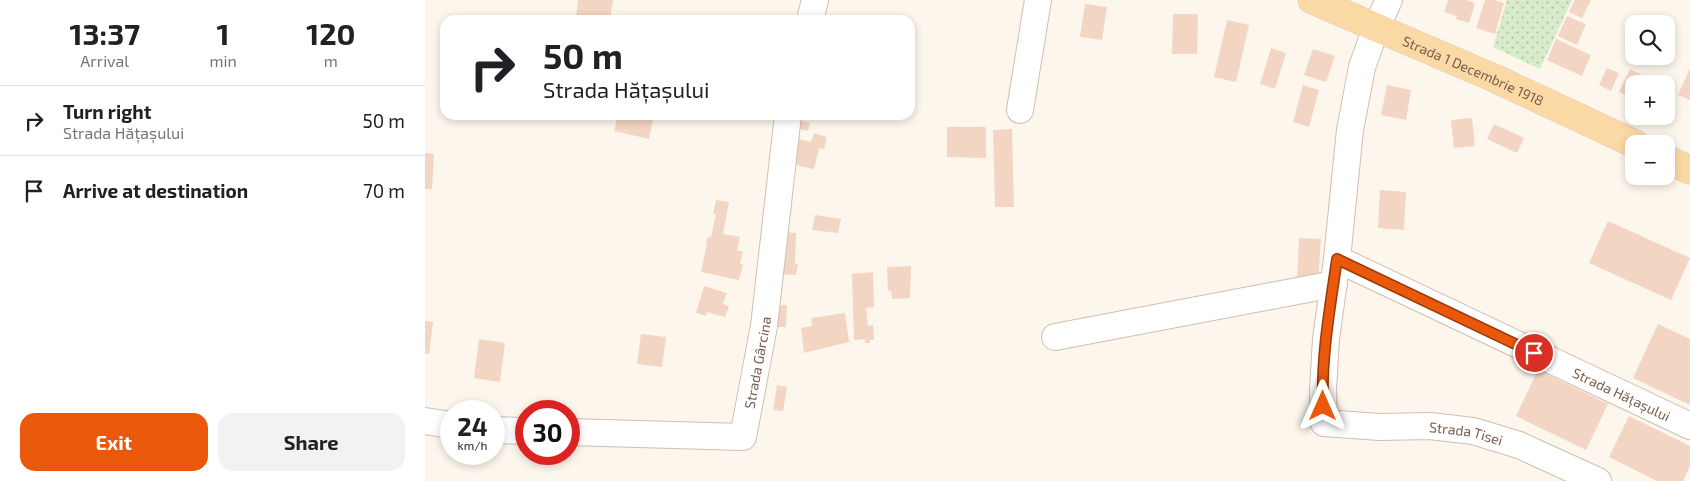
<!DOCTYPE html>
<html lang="en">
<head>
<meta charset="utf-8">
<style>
  :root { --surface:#fff; --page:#f2f2f2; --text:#202124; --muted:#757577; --line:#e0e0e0; --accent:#ea580c }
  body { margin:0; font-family:"Exo 2",sans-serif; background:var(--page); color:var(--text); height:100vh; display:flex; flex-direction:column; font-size:19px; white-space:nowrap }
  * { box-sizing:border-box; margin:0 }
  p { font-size:16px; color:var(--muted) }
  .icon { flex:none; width:28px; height:28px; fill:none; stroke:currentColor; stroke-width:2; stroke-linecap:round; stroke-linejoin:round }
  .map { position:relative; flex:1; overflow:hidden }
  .panel { display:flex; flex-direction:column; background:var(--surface); width:425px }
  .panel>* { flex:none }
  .top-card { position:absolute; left:15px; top:15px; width:475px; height:105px; border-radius:15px; box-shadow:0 2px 8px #0003; background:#fff; color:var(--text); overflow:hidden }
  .controls { position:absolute; left:1200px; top:15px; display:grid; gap:10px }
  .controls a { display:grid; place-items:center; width:50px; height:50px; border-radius:10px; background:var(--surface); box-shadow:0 2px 8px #0003; font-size:25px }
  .speed { position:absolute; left:15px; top:400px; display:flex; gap:10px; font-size:25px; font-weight:700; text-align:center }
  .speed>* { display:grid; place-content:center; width:65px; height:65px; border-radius:50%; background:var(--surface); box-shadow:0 2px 8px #0003; line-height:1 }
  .speed small { font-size:12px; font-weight:400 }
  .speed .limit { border:8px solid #d22; background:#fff; color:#111 }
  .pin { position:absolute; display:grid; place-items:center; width:42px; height:42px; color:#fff; margin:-21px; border:2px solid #fff; border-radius:50%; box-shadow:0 1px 5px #0007 }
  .me { position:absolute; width:55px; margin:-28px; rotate:0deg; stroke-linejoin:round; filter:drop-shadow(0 0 4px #0008) }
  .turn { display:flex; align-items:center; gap:18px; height:105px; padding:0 20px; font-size:22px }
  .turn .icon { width:65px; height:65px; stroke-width:2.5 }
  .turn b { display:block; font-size:35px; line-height:42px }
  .eta { display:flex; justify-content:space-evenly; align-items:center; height:85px; text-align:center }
  .eta b { font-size:30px; font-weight:700; line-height:35px }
  .primary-button { display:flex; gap:10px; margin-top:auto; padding:10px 20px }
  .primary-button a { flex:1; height:58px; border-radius:15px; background:var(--accent); color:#fff; font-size:20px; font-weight:700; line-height:58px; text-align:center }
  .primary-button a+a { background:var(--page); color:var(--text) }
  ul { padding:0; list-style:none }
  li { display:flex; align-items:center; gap:15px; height:70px; padding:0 20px; border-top:1px solid var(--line) }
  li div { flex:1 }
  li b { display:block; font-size:19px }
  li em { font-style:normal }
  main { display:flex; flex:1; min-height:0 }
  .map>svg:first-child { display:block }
  .grass { fill:url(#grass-dots) }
  .building { fill:#f3d5c3 }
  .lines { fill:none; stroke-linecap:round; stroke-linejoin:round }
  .minor-casing { stroke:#d1beb0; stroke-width:28 }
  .major-casing { stroke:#dad1cd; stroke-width:29 }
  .minor { stroke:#fff; stroke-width:26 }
  .major { stroke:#fbd9a5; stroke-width:28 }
  .route-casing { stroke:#983908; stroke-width:12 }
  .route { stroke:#ea580c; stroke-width:9 }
  .labels { text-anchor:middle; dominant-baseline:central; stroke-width:5; stroke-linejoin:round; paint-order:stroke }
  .street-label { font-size:14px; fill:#7a5c4d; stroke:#fffaf3 }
</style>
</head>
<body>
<main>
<section class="panel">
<div class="eta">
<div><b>13:37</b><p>Arrival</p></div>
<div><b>1</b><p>min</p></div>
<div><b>120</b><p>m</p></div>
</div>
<ul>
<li><svg class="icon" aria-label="right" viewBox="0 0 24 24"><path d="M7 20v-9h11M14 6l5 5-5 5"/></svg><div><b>Turn right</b><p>Strada Hățașului</p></div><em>50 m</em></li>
<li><svg class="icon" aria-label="arrive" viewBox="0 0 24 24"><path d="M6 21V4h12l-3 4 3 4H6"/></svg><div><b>Arrive at destination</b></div><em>70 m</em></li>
</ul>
<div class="primary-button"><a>Exit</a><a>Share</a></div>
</section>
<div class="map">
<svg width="1265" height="481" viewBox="0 0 1265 481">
  <defs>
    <pattern id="grass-dots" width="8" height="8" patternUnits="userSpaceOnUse" patternTransform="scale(1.25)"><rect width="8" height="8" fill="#d8ecc9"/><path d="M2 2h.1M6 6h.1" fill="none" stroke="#b4c2a5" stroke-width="1.8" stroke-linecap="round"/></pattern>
  </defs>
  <rect width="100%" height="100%" fill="#fdf6ec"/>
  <path class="grass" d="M1082 0H1147L1115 69 1068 47Z"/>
  <path class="building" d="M153 0H188L185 20 151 19Z
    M1023 0H1041L1050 3 1044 23 1031 19 1032 16 1019 12Z
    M1060 0H1069L1079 3 1070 34 1051 28Z
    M1150 0H1166L1157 18 1144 12Z
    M660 4 682 7 677 40 655 37Z
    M748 14H773L772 54H747Z
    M1142 16 1161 24 1152 45 1133 36Z
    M802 20 824 25 811 82 789 77Z
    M1131 39 1166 55 1157 76 1122 60Z
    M846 48 861 53 850 89 835 84Z
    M888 49 910 56 901 82 879 75Z
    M1182 68 1194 73 1186 91 1174 85Z
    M1265 68V100L1253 95Z
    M1205 69 1219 76 1215 84H1209L1208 98 1194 92Z
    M878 85 894 90 884 127 868 122Z
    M962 85 986 90 981 120 956 115Z
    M193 115H229L224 139 189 131Z
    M1047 118 1050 146 1029 148 1026 120Z
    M369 119 385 123 383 131 367 127Z
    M1069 124 1099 138 1092 153 1062 139Z
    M522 127H561V158L522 157Z
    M587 129 589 207H570L568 130Z
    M389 133 402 137 399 149 394 148 389 169 366 164 373 139 386 142Z
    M0 153 9 154 7 189H0Z
    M955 190 981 192 979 230 953 228Z
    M291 200 304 202 298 234 315 237 312 250 318 252 315 264 318 265 314 280 276 272 282 243H281L283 237H286L291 214H288Z
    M390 215 416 219 413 233 387 230Z
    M1183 221 1265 258 1246 300 1164 263Z
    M359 232 371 233 370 264H373L371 275 348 274Z
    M874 238 896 239 893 283 872 282Z
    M486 266 485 298 467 299 466 291H463L462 267Z
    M448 272 449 307 441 308 443 326 448 325 449 340H445V343H440V339L429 340 427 274Z
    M279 286 302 293 298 304 304 306 300 317 282 312 281 316 271 313Z
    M362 305 361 327H345L347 306Z
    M420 313 424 342 379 353 376 328 387 326 386 318Z
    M0 321 8 322 4 354 0 353Z
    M1233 324 1265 339V405L1208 378Z
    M216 334 241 337 237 367 212 364Z
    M54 339 80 343 75 382 49 378Z
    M1113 370 1183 404 1161 450 1091 416Z
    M352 385 362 387 358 411 348 410Z
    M1204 416 1265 446V466L1258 481H1232L1184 457Z"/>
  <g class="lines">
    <g class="minor-casing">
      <g id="minor">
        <path id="s1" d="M964 0 951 28 937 67 925 130 912 259 901 339 898 390 899 423 955 427 1005 426 1048 431 1094 445 1173 481"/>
        <path d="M385 20 390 0"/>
        <path d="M595 110 613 0"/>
        <path id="s2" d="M912 259 1265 426"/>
        <path d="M630 337 909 284"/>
        <path d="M0 421 26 425"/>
        <path d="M69 430 101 431"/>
        <path id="s3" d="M144 432 318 437 339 326 363 115"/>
      </g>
    </g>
    <g class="major-casing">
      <g id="major">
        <path id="s4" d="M887 0 1069 78 1210 144"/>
        <path d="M1241 159 1265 170"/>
      </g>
    </g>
    <use href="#minor" class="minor"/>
    <use href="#major" class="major"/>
  </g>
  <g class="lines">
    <g class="route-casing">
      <path id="route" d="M898 406C896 357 905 308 912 259L1109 353"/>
    </g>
    <use href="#route" class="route"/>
  </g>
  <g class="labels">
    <g class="street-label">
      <text stroke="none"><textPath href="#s4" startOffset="176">Strada 1 Decembrie 1918</textPath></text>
      <text stroke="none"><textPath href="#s3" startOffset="250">Strada Gârcina</textPath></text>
      <text stroke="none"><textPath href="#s2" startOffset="315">Strada Hățașului</textPath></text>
      <text stroke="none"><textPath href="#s1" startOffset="574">Strada Tisei</textPath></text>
    </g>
  </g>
</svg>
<div class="controls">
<a><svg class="icon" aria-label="search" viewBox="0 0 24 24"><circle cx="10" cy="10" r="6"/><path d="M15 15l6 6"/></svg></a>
<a>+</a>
<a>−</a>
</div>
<div class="speed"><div>24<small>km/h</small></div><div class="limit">30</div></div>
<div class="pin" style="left:1109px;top:353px;background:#d93025"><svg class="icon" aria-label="arrive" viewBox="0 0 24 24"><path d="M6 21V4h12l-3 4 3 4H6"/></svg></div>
<svg class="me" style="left:898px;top:406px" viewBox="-20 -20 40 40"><path d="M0-17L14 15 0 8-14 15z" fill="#ea580c" stroke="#fff" stroke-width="4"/></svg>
<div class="top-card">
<div class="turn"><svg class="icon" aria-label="right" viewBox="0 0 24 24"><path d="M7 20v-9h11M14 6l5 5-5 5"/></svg><div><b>50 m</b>Strada Hățașului</div></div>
</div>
</div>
</main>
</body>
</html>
